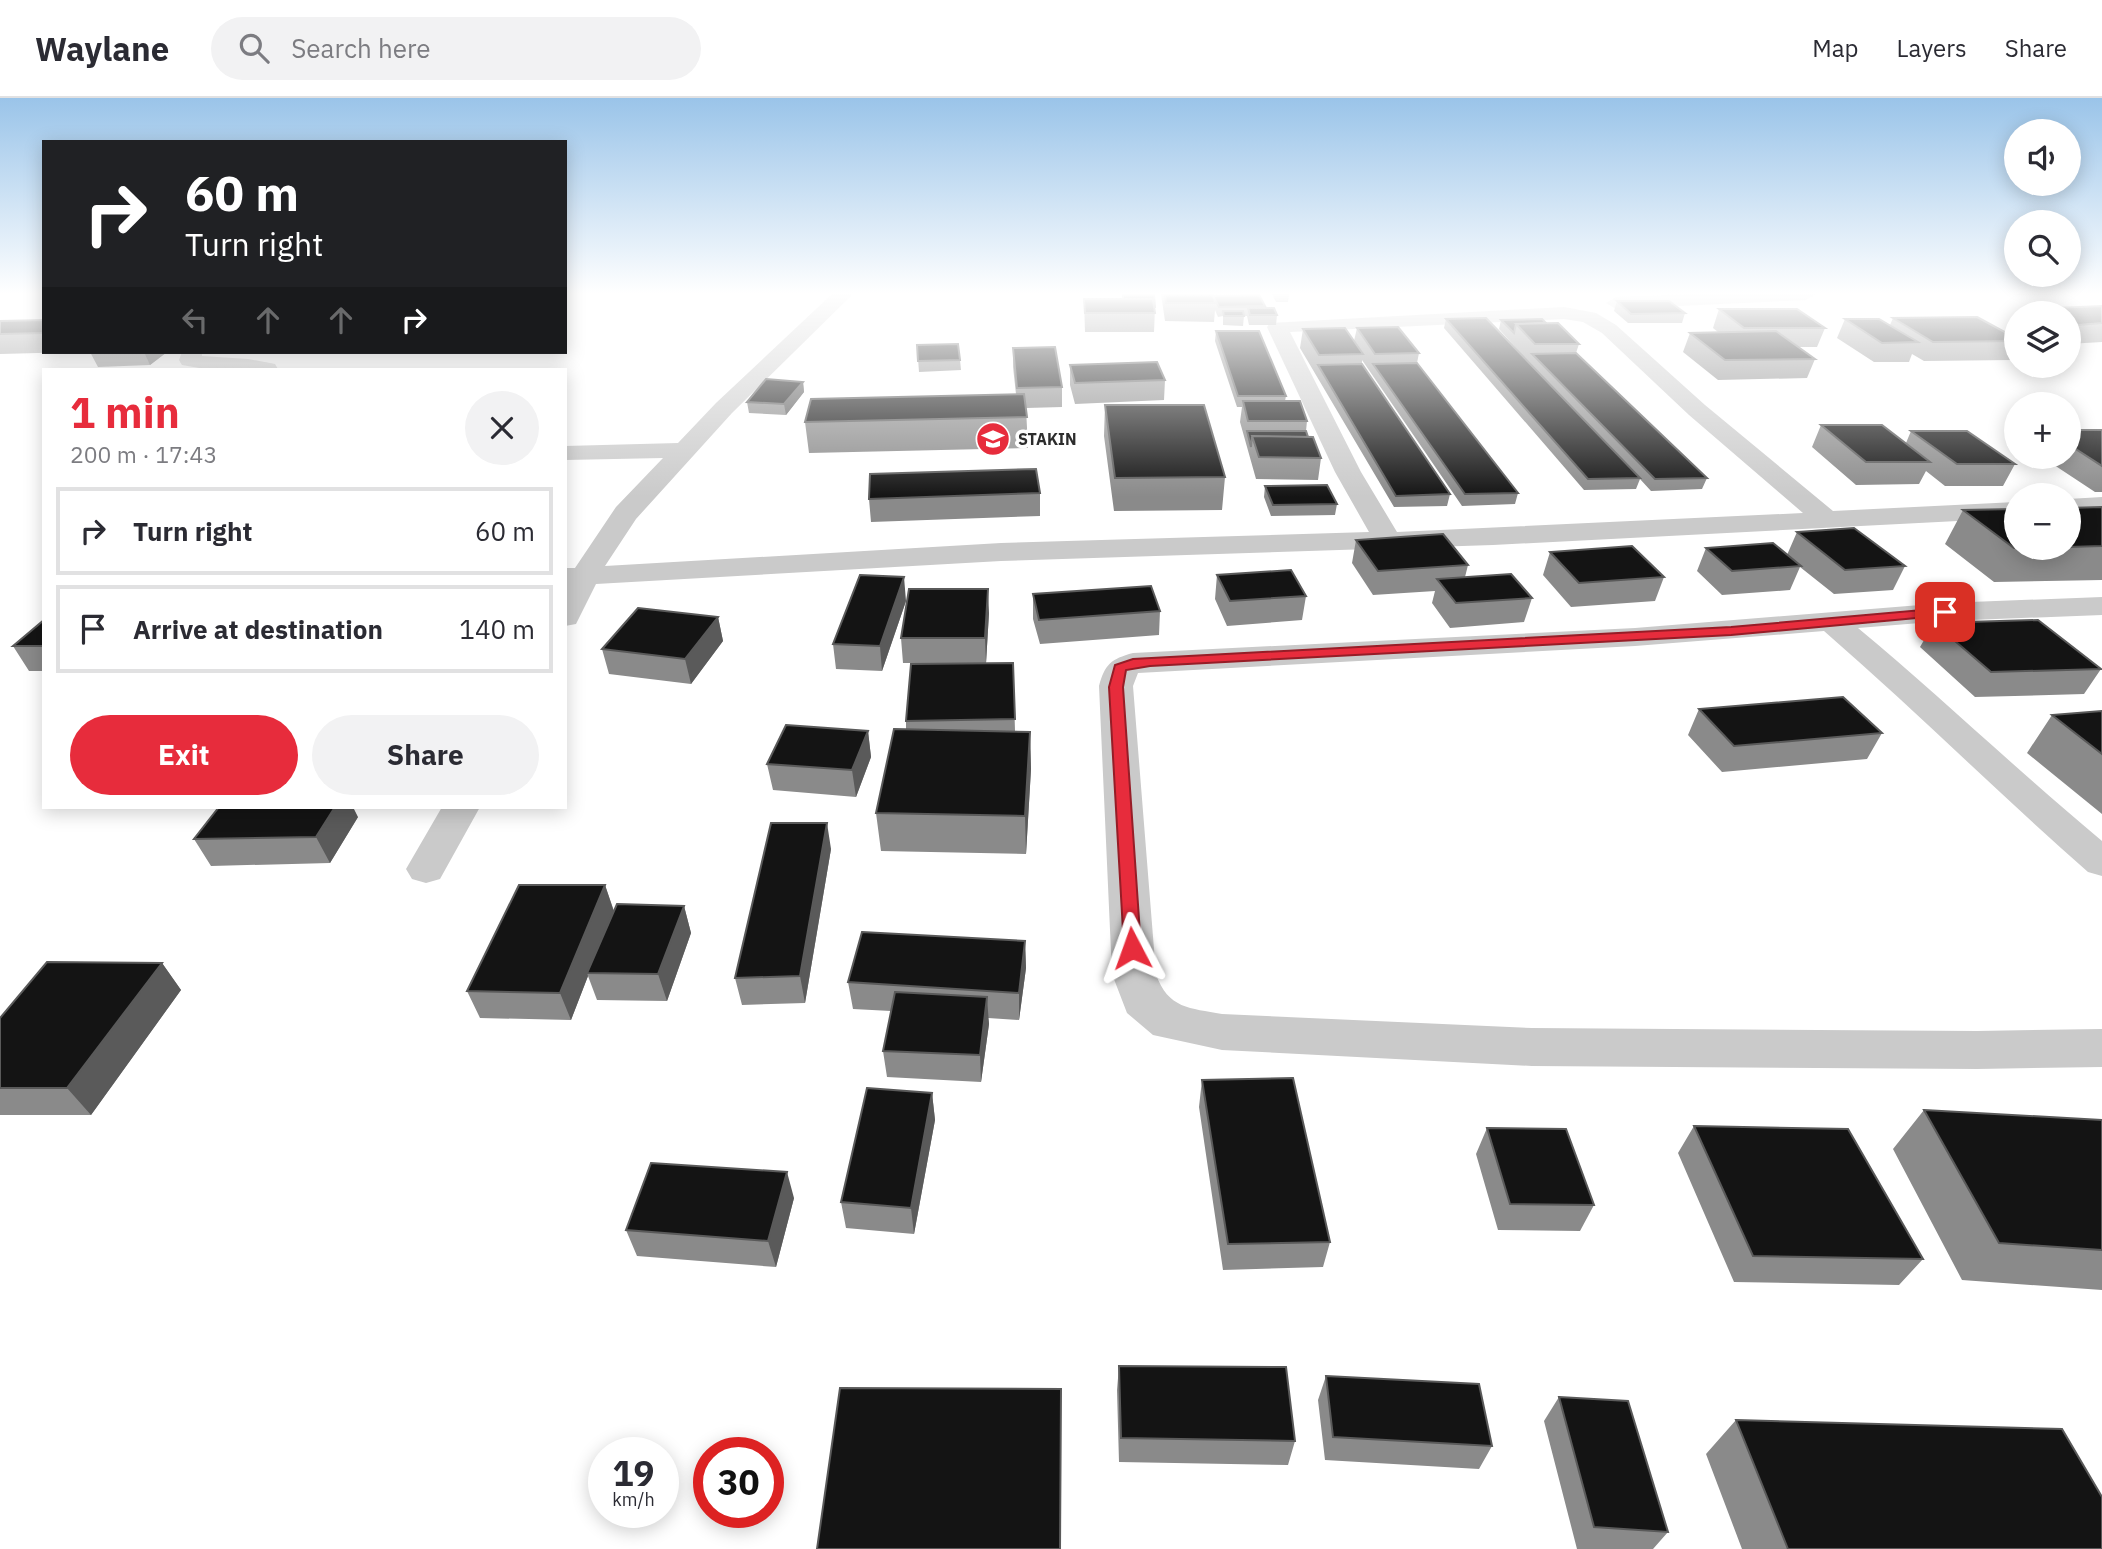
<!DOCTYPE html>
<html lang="en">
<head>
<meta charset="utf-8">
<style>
  :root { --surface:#fff; --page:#f2f2f3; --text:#2b2b33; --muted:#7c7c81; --line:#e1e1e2; --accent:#e72c3c }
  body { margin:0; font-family:"IBM Plex Sans",sans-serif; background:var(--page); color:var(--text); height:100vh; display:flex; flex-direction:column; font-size:26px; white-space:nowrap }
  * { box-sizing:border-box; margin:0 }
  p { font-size:23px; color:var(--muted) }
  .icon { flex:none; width:38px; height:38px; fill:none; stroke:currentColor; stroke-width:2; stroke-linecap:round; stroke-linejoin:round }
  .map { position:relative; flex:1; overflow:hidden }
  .panel { position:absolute; left:42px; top:270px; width:525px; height:441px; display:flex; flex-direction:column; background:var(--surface); border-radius:0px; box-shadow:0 4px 18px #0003 }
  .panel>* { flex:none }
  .banner { position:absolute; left:42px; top:42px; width:525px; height:214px; border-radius:0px; box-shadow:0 4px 18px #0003; background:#202124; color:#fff; overflow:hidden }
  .fabs { position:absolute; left:2004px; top:21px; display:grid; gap:14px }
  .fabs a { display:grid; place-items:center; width:77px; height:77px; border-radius:50%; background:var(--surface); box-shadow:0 4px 18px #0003; font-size:35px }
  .speed { position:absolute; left:588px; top:1339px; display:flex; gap:14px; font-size:35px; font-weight:700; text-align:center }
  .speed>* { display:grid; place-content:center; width:91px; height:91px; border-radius:50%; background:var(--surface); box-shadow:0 4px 18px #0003; line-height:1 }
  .speed small { font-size:18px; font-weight:400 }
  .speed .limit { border:10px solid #d22; background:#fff; color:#111 }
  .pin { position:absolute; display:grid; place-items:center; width:60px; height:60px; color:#fff; margin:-30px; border-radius:14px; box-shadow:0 4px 10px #0006 }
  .me { position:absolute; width:77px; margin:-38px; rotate:356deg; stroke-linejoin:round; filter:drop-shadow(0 0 5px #0008) }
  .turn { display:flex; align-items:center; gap:24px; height:147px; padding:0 28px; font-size:32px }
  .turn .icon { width:91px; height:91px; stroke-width:2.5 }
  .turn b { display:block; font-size:49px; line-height:60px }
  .lanes { display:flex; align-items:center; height:66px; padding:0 28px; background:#0003; justify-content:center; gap:35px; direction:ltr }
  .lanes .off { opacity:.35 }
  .round { display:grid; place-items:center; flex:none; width:74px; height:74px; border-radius:37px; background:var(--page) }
  .summary { display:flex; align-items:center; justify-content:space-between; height:119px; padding:0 28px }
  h1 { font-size:42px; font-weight:800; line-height:52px; color:var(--accent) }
  .primary-button { display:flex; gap:14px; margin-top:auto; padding:14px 28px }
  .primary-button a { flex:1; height:80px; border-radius:42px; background:var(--accent); color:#fff; font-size:28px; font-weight:800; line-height:80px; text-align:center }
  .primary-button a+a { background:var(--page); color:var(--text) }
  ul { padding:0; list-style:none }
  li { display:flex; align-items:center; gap:21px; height:88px; margin:0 14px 10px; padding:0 14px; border:4px solid var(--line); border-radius:0px }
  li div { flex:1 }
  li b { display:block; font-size:26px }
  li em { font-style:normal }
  header { display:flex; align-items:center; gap:42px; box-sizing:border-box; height:98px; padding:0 35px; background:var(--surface); border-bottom:2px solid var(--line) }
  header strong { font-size:33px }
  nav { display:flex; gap:38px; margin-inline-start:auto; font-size:24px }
  .search { width:490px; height:63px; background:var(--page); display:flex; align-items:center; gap:18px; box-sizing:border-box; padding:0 24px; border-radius:38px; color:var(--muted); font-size:26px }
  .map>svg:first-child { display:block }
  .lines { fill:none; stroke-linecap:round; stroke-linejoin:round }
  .minor { fill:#cacaca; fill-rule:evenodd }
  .wall { fill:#8a8a8a }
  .shaded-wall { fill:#5a5a5a }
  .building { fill:#141414; stroke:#5a5a5a; stroke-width:2 }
  .route { fill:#e72c3c; stroke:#961d27; stroke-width:2 }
  .labels { text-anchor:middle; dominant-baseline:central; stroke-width:7; stroke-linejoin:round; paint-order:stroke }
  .far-poi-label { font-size:16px; font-weight:bold; fill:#2d2d2d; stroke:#fff; text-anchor:start }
</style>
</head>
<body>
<header>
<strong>Waylane</strong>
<div class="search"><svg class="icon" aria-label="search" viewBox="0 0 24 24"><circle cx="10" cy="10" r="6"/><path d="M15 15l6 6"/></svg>Search here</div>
<nav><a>Map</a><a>Layers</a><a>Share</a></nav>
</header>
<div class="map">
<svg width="2102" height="1451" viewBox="0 0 2102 1451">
  <rect width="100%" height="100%" fill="#fff"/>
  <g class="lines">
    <path class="minor" d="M832 196H853L732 315 636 421 605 468 1001 445 1369 434 1335 374 1267 229 1270 225 1564 209 1596 215 1616 227 1705 307 1833 413 2016 404V420L1493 447 1001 463 596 486 576 526 565 528V470H575L616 409 663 360 565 362V348L678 345 716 305ZM1564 221 1583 224 1602 235 1689 317 1803 415 1397 434 1361 374 1290 234Z
      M1687 196H1816L1806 202 1616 211 1606 205 1616 199Z
      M182 254H202V258L248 261 275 266 278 271H205L182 267 179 262Z
      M2102 399V415L2068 417V401Z
      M2102 499V517L1945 523 1858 530C1941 599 2019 674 2102 743V778L2088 774C1998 695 1914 611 1824 533L1635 548 1138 575 1133 588 1156 876C1168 911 1190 910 1222 916L1532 930 1977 933 2102 931V969L1977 971 1532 968 1222 952 1153 937 1127 915 1112 876 1099 588C1105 566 1111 561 1133 555L1635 530 1945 505Z
      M442 709H480L440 781 426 785 412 781 406 771Z"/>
  </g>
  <path class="wall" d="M1161 196H1213V198L1265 208V210L1277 217 1276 227H1249L1247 218H1244L1243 228 1223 227V218L1218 219 1215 212 1214 224 1165 223Z
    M1272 196H1289L1288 204H1276Z
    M2013 196H2071L2015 197Z
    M1084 201 1155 209 1154 234H1085Z
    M1617 203 1685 215 1682 225H1628L1614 213Z
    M2102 208V244L2068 246V215H2049L2052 210Z
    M1719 211 1825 230 1817 249H1799L1815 261 1807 280 1718 282 1683 254 1690 235 1718 234 1713 230Z
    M1893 220 2016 240V252L2011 262 1924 263 1912 256 1909 264H1874L1837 240 1845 221 1890 227Z
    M1446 221 1524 259 1499 231 1501 222 1546 225 1579 246 1576 255 1707 380 1702 391 1651 393 1640 381 1636 391 1584 392 1444 230Z
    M44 222V254H76L0 256V223Z
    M1357 230 1419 255 1417 265 1518 395 1515 406 1462 408 1362 262V266L1450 396 1447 408 1394 409 1300 250 1303 231 1354 243Z
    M1216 233 1286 298 1285 303 1307 323 1306 333 1308 339 1321 360 1318 382 1256 381 1240 324 1242 309H1237L1215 243Z
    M917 247 960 262 961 272 919 274Z
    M1013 250 1062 289V309L1026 310 1028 350 809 355 805 324 1016 296 1013 269Z
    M90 254H167L150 267 98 269Z
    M1070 267 1165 282 1164 302 1075 306 1070 287Z
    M803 284 804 294 786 317 749 315 747 304Z
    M1105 307 1225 379 1222 412 1114 413 1104 338Z
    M1821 327 1906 345 1911 333 2015 366 2003 388H1945L1926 373 1919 386 1856 387 1812 349Z
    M2102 331V394H2095L2042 359H2068V332H2101Z
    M1265 388 1337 406 1335 417 1271 418 1264 399Z
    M1040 395V418L871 424 869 401Z
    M2102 409V482L1994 484 1945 446 1963 412 2016 450H2068V410Z
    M1797 434 1905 468 1893 492 1834 496 1800 469 1790 492 1722 497 1697 473 1706 450 1787 457Z
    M1356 442 1468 467 1465 479 1532 500 1524 524 1450 530 1432 505 1435 493 1373 497 1352 465Z
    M1550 454 1664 479 1655 503 1571 509 1543 477Z
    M1217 477 1306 498 1302 522 1227 528 1215 501Z
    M1033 496 1160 513 1159 537 1040 546 1033 521Z
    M906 503 882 573 836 571 833 546Z
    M989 515 986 565H903L901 540Z
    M718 519 723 543 691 586 609 576 602 551Z
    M44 522V573H29L13 548Z
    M1934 525 2101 571 2084 596 1975 599 1920 549Z
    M1013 565 1015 633 1030 634 1031 671 1026 756 881 753 876 715 906 631V623Z
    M1699 611 1882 635 1867 661 1722 674 1688 637Z
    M2102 613V716L2027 655 2052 617Z
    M868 633 871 659 856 699 773 692 767 666Z
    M358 719 330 765 211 768 194 741Z
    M831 751 805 905 742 907 735 880Z
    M605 787 614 813 684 808 691 835 667 903 597 902 588 878 571 922 480 920 467 893Z
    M1025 843 1026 870 1019 922 988 920 989 926 981 984 887 979 883 953 891 913 853 911 848 884Z
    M162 865 181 892 91 1017H0V920Z
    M1202 982 1330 1144 1323 1169 1223 1172 1199 1009Z
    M932 995 935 1022 914 1136 846 1130 841 1104Z
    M1924 1012 2102 1022V1192L1962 1182 1893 1051Z
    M1694 1028 1923 1161 1899 1187 1734 1184 1678 1055Z
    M1487 1030 1594 1107 1580 1133 1498 1132 1476 1056Z
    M794 1100 776 1169 637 1158 626 1132Z
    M1119 1268 1295 1343 1288 1367 1119 1364 1117 1292Z
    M1326 1278 1492 1348 1479 1371 1325 1362 1318 1302Z
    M1559 1299 1668 1434 1653 1451H1577L1544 1323Z
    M1736 1322 2102 1451H1742L1706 1356Z"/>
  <path class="shaded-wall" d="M144 254H167L150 267Z
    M803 284 804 294 786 317 784 306Z
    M904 479 906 503 882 573 880 548Z
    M988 491 989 515 986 565 985 540Z
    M718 519 723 543 691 586 685 561Z
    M868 633 871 659 856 699 852 672Z
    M1030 634 1031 671 1026 756 1025 718Z
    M335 709H353L358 719 330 765 316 739Z
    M827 725 831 751 805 905 800 878Z
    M605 787 614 814 587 875 588 878 571 922 560 895Z
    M684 808 691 835 667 903 658 876Z
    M1025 843 1026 870 1019 922V895Z
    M162 865 181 892 91 1017 67 990Z
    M987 899 989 926 981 984 980 957Z
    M932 995 935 1022 914 1136 911 1110Z
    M787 1074 794 1100 776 1169 768 1143Z"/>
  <path class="building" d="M1165 196H1213L1215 205H1166Z
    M1123 197H1154L1155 209H1154L1153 201H1123Z
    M1259 197 1265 208 1219 209 1213 198Z
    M1084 201H1153L1155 215H1085Z
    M1617 203H1669L1685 215 1631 216Z
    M2102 208V225L2078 227 2068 220V215H2060L2052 210Z
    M1248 210H1274L1277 217H1250Z
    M1719 211H1797L1825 230H1744Z
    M1223 213H1243L1244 218H1224Z
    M1977 219 2016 240V243L1933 244 1893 220Z
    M1486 220 1640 380 1588 381 1446 221Z
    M1542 221 1546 225 1516 226 1514 235 1501 222Z
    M1845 221H1879L1918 244 1882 245Z
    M44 222V235L0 236V223Z
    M1558 225 1579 246H1535L1516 226Z
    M1398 229 1419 255 1375 256 1357 230Z
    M1345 230 1363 256 1319 257 1303 231Z
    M1216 233H1259L1286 298H1238Z
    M1776 233 1815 261 1725 262 1690 235Z
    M958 246 960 262 918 263 917 247Z
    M1055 249 1062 289 1017 290 1013 250Z
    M1576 255 1707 380 1655 381 1532 256Z
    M1157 264 1165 282 1075 285 1070 267Z
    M1417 265 1518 395 1465 396 1373 266Z
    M1362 266 1450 396 1396 398 1318 267Z
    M766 281 803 284 784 306 747 304Z
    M1024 296 1027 319 805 324 811 301Z
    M1243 303H1300L1307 323H1248Z
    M1105 307H1204L1225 379 1115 380Z
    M1821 327H1882L1930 364H1866Z
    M2068 332H2102V368L2068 346Z
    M1247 333H1306L1308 339 1252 338 1251 349Z
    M1911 333H1967L2015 366H1957Z
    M1252 338 1313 339 1321 360 1259 359Z
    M1036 371 1040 395 869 401 870 376Z
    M1327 387 1337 406 1273 407 1265 388Z
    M2102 409V448L2068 449V410Z
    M2016 411V450H2020H2014L1963 412Z
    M1854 430 1905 468 1845 472 1797 434Z
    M1443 436 1468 467 1378 473 1356 442Z
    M1773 445 1801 468 1732 473 1706 450Z
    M1632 448 1664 479 1579 485 1550 454Z
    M1291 472 1306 498 1230 503 1217 477Z
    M1511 476 1532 500 1456 505 1437 481Z
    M860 477 904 479 880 548 833 546Z
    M1151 488 1160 513 1039 522 1033 496Z
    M909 491H988L985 540H901Z
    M638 510 718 519 685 561 602 551Z
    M44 522V548H13Z
    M2038 522 2101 571 1991 574 1934 525Z
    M1013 565 1015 621 906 623 911 566Z
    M1843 599 1882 635 1734 648 1699 611Z
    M2102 613V656L2052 617Z
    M786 627 868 633 852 672 767 666Z
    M894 631 1030 634 1025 718 876 715Z
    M219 709H335L316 739 194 741Z
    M771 725H827L800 878 735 880Z
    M519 787H605L560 895 467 893Z
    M617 806 684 808 658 876 587 875Z
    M862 834 1025 843 1019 895 848 884Z
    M47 864 162 865 67 990H0V920Z
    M895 894 987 899 980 957 883 953Z
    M1293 980 1330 1144 1228 1146 1202 982Z
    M867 990 932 995 911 1110 841 1104Z
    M1924 1012 2102 1022V1152L1999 1145Z
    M1694 1028 1848 1031 1923 1161 1753 1158Z
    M1487 1030 1566 1031 1594 1107 1510 1106Z
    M651 1065 787 1074 768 1143 626 1132Z
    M1119 1268 1286 1269 1295 1343 1121 1340Z
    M1326 1278 1479 1286 1492 1348 1333 1339Z
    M840 1290 1061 1291 1060 1451H817Z
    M1559 1299 1628 1303 1668 1434 1594 1429Z
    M1736 1322 2062 1331 2102 1399V1451H1788Z"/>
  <linearGradient id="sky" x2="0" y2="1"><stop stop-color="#9ac4e9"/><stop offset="0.49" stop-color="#fff"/><stop offset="1" stop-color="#fff" stop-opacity="0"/></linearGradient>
  <rect width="2102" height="399" fill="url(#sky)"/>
  <path class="route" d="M1945 510 1951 514 1949 517 1731 537 1150 568 1126 572 1123 589 1141 850 1139 855H1126L1124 850 1109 589 1115 567 1133 561 1731 529Z"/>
  <defs>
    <g id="university-disc" transform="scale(1.75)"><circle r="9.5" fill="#e72c3c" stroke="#fff"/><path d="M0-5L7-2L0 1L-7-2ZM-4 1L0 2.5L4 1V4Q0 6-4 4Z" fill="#fff"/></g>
  </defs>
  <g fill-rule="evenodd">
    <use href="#university-disc" x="993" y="341"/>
  </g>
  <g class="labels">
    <g class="far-poi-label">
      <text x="1018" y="341">STAKIN</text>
    </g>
  </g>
</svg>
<div class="fabs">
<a><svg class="icon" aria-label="sound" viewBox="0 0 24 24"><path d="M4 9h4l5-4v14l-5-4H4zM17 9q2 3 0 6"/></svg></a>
<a><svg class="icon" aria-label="search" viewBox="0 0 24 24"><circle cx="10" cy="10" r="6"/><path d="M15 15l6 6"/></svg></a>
<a><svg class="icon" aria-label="layers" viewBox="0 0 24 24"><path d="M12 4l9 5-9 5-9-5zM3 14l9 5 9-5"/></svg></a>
<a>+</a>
<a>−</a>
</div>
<div class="speed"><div>19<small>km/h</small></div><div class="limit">30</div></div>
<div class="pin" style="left:1945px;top:514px;background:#d93025"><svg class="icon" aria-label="arrive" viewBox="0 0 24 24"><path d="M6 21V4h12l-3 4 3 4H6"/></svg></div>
<svg class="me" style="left:1132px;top:850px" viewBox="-20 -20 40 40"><path d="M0-17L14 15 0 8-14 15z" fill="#e72c3c" stroke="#fff" stroke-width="4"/></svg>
<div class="banner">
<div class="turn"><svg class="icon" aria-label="right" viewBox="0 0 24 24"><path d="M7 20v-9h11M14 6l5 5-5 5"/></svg><div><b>60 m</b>Turn right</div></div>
<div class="lanes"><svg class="icon off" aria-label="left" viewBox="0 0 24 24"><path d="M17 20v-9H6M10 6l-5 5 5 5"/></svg><svg class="icon off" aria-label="ahead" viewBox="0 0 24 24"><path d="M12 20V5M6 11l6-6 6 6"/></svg><svg class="icon off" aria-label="ahead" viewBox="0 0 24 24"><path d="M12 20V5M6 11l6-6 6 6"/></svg><svg class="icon" aria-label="right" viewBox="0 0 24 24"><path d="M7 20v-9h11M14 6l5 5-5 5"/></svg></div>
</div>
<section class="panel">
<div class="summary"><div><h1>1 min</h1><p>200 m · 17:43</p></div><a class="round"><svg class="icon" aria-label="close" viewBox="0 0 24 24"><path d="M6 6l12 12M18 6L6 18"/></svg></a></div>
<ul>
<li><svg class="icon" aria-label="right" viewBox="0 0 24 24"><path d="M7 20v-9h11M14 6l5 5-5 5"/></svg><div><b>Turn right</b></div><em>60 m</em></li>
<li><svg class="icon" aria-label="arrive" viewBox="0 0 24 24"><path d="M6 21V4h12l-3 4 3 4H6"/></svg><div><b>Arrive at destination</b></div><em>140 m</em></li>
</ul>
<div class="primary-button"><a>Exit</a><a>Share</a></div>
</section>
</div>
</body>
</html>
